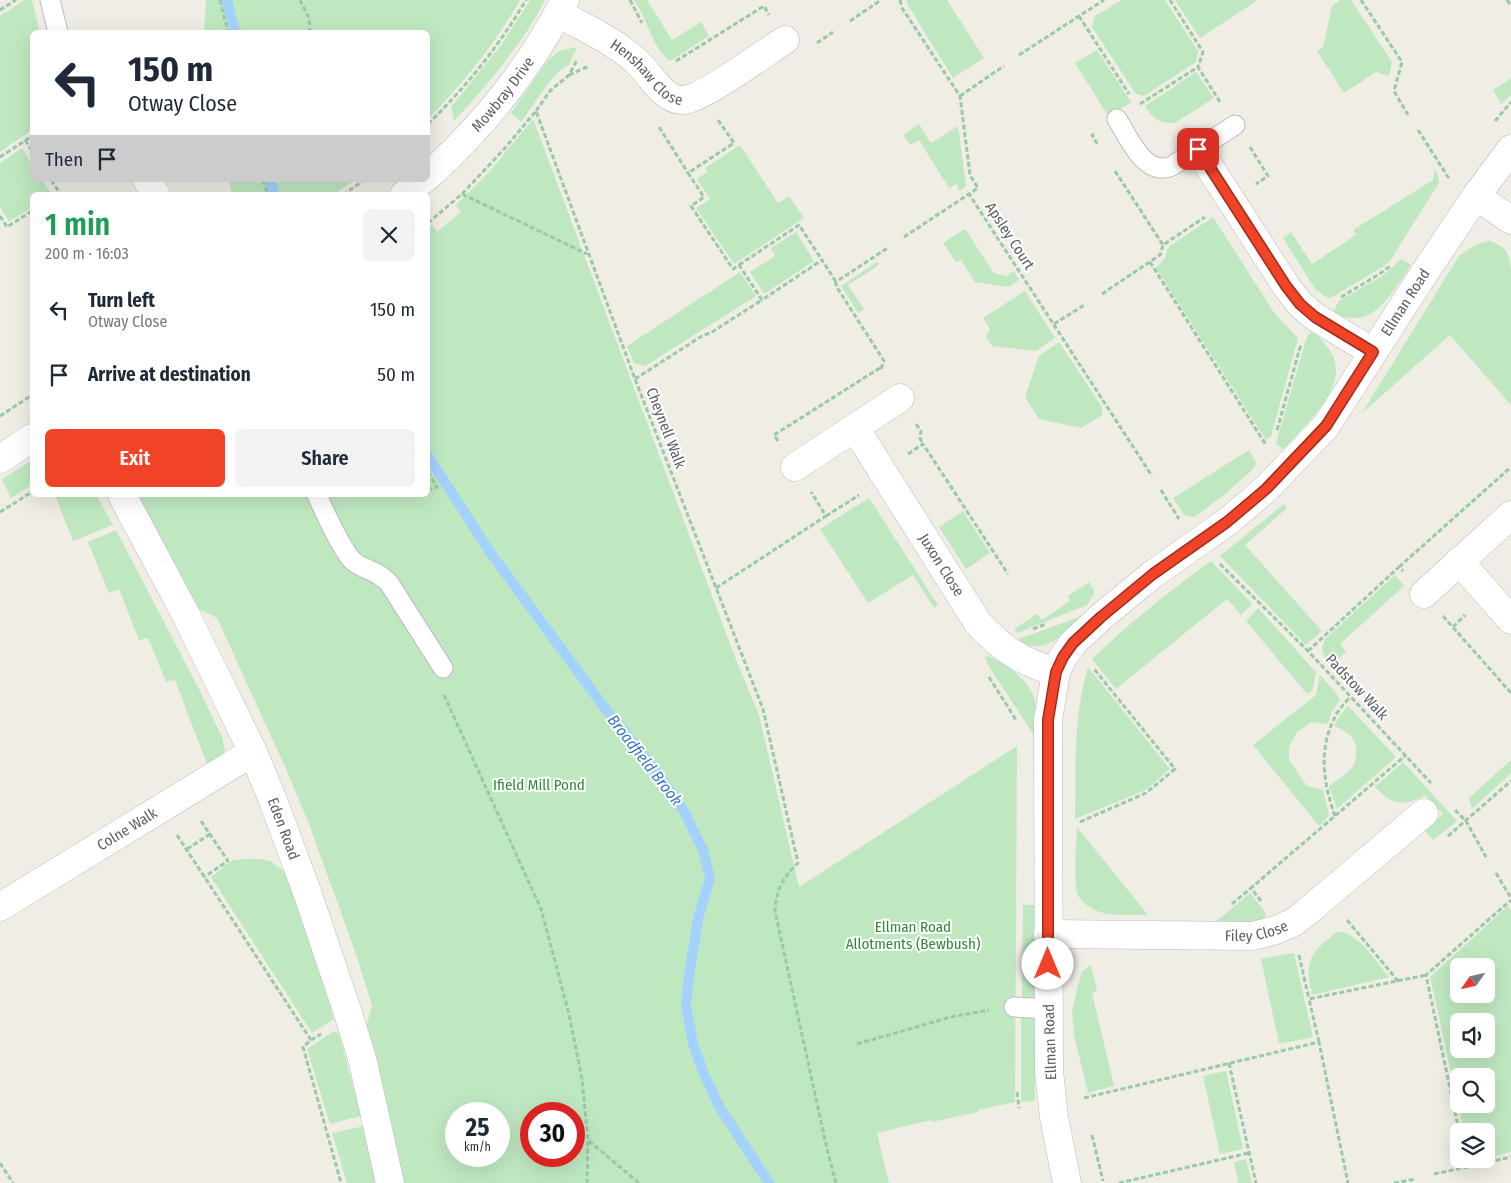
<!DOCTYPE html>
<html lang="en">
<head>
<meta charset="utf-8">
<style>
  :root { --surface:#fff; --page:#f2f2f3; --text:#1f2937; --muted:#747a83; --accent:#f14328 }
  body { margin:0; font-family:"Fira Sans Condensed",sans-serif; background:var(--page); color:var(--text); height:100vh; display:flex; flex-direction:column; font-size:19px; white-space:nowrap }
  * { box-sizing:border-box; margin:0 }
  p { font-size:16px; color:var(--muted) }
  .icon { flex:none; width:28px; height:28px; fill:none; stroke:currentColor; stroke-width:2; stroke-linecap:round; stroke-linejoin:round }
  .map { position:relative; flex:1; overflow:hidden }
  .details { position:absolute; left:30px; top:192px; width:400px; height:305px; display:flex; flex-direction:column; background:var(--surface); border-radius:8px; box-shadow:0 5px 20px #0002 }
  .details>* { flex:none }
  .hud { position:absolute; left:30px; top:30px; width:400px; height:152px; border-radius:8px; box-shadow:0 5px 20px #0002; background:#fff; color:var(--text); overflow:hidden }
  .needle { width:32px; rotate:236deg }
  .tools { position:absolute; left:1450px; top:958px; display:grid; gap:10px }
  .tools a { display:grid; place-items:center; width:45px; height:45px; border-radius:8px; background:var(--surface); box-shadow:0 5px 20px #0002; font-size:25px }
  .speed { position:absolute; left:445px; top:1102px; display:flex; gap:10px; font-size:25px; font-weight:700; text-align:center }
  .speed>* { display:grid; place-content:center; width:65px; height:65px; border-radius:50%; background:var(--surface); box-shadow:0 5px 20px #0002; line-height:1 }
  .speed small { font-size:12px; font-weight:400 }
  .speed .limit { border:8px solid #d22; background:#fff; color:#111 }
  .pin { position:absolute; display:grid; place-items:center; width:42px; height:42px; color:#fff; margin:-21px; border-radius:10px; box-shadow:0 2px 8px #0006 }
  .me { position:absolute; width:55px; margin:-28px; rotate:0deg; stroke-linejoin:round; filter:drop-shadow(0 0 4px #0008) }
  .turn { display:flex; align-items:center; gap:18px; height:105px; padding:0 15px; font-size:22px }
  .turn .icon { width:65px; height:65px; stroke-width:2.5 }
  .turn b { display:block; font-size:35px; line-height:42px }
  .then { display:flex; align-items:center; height:48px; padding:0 15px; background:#0003; gap:10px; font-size:19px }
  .round { display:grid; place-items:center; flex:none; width:52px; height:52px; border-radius:8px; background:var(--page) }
  .summary { display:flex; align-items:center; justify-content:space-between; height:85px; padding:0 15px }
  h1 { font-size:30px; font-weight:600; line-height:38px; color:#1e9e55 }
  .button { display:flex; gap:10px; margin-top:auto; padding:10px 15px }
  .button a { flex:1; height:58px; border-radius:8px; background:var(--accent); color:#fff; font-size:20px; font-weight:600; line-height:58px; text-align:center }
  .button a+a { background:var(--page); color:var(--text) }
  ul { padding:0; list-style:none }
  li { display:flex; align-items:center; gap:15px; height:65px; padding:0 15px }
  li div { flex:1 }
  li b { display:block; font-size:19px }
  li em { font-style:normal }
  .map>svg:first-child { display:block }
  .green { fill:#bfe8c1; fill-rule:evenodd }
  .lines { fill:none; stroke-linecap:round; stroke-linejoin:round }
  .stream { stroke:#a4d2ff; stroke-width:10 }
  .lane-casing { stroke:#b9bbc0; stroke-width:21 }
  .street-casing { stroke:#b9bbc0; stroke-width:29 }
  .secondary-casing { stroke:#b9bcc3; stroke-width:29 }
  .path { stroke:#98c9a9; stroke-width:3; stroke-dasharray:5 2.5; stroke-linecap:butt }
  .lane { stroke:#fff; stroke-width:19 }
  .street { stroke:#fff; stroke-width:28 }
  .secondary { stroke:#fff; stroke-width:28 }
  .route-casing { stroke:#9d2c1a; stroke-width:12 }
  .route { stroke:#f14328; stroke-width:9 }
  .labels { text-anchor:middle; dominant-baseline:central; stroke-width:4; stroke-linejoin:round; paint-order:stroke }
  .street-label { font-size:15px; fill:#5c5f65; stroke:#fff }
  .park-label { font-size:15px; fill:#31873a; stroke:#fff }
  .water-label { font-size:16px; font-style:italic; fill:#3e76c0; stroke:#fff }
</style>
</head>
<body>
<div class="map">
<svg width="1511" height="1183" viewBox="0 0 1511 1183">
  <rect width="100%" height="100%" fill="#efede4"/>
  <path class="green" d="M24 0H32L40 32H32V130L0 152V16Z
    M206 0H520C495 44 463 83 428 119V32H204Z
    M530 0H545C522 45 488 84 454 121L451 107 502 44Z
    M634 0H647L672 40 701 22 709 36 670 61C651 47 648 19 634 0Z
    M907 0H947L984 58 953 78 907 4Z
    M1121 0H1165L1198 51 1196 62 1144 96 1136 94 1092 27 1095 16Z
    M1175 0H1258L1200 38Z
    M1340 0H1351L1392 62 1389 76 1376 72 1344 93 1317 51 1323 47 1332 6Z
    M577 47 569 65 559 71 547 85 521 122 511 113 548 60 559 51Z
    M1097 50 1131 102 1109 117 1075 63Z
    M1196 72 1214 98 1175 123C1159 124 1152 118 1145 106Z
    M1511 78V95L1501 104 1493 90Z
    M533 119 738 665 759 715 799 887 1017 746 1015 1102 978 1110V1112L932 1122 931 1120 877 1133 889 1183H401L365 1031 372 1006 357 957 309 824 286 769 217 618 198 609 134 495H428V228L432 225 437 232 461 212 456 205 490 171ZM456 1114H499V1156H456ZM531 1114H574V1156H531Z
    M919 124 931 143 958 126 966 186 960 191 956 184 949 188 919 140 910 145 903 135Z
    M740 145 778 203 789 196 804 218 734 264 696 208 710 199 697 179 707 172 705 168Z
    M22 148 32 165V180H42L52 195H32V207L9 222 0 207V163Z
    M1435 169 1438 176 1439 183 1391 259 1384 266 1331 298 1324 296 1315 289 1283 238 1291 232 1312 264 1356 235 1353 230 1433 180Z
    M229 180H355L333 195H232Z
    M1213 217 1275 314 1298 338 1271 436 1266 440 1156 268 1165 258 1167 249 1170 246Z
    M965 229 994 273 1007 276 1014 271 1019 280 1009 287 975 282 961 260 956 262 943 243Z
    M796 232 814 261 764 294 750 272 775 256 771 248Z
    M1490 241C1508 248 1507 250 1511 268V405L1450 335 1362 413 1459 256C1469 248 1477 243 1490 241Z
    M1401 259 1411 265C1400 282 1383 311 1363 317 1353 320 1342 316 1332 314L1339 301 1382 276Z
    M877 262 879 265 848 285 864 309 858 313 841 286Z
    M740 272 756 296 645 366 634 363 627 346Z
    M1025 291 1055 338 1036 351 992 346 986 337 990 329 983 318Z
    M1312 332C1366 371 1316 412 1286 447L1282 449 1276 443 1305 343 1308 335Z
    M1059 342 1102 407V415L1081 428 1039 419 1025 397 1039 356Z
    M1249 450 1256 462 1254 468 1224 495 1194 517 1184 515 1173 498Z
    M32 460V485L11 498 2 479Z
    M55 495H96L113 525 73 541Z
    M869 498 938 605 934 608 913 575 868 603 820 529Z
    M1284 504 1287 508 1245 545 1322 631 1306 645 1220 556Z
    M963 511 990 553 966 569 939 527Z
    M116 530 199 689 222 737 225 750 223 756 208 767 175 680 166 682 148 638 139 640 119 589 109 593 88 542Z
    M1211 561 1252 604 1241 615 1227 599 1116 689 1092 659C1129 623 1170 591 1211 561Z
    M1395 575 1404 586 1340 644 1346 652 1331 665C1324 656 1319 651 1325 639Z
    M1089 582 1095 592 1087 605 1017 633 1014 629 1037 614 1042 620 1070 601 1068 596Z
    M1258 608 1316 672 1312 691 1307 694 1246 621Z
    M1085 615C1063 635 1046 657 1015 640Z
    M985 656C994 657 1002 663 1009 668 1038 689 1038 703 1035 737L988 665Z
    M1088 667 1170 769 1148 788 1141 792 1075 819C1076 769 1073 716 1088 667Z
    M1320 675 1336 693 1340 700 1332 711 1328 724 1312 722 1297 732 1289 747V760L1307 786 1323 790 1329 816 1319 826 1253 745 1316 695Z
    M1348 706 1396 757 1337 809 1329 786C1338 780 1347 774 1353 766 1355 762 1356 758 1356 754 1358 738 1347 731 1334 726L1340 715Z
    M1511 760V773L1472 809 1469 798Z
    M1403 762 1457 821 1433 840 1424 830 1443 814 1425 795C1403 807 1392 805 1375 787Z
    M1077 827 1148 915C1135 914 1121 916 1109 914 1098 913 1084 906 1079 897 1072 887 1077 841 1077 827Z
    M244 859H258L270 861 287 873 309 938 334 1019 312 1033 211 877 233 860Z
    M1250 893 1266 913 1264 921 1256 923H1214Z
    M1023 905H1036L1034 1003H1022Z
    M1508 906 1511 911V1152L1486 1158V1131H1464L1430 977ZM1459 966H1486V994H1459ZM1459 1021H1486V1049H1459ZM1459 1076H1486V1104H1459Z
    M1336 932C1356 929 1377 963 1389 977L1312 995C1304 960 1310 954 1336 932Z
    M1294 953 1313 1037 1279 1044 1261 959Z
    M1091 965 1097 991 1092 993 1114 1086 1088 1093 1074 1035 1072 1013 1077 988 1082 972Z
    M1021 1016H1035V1101L1021 1102Z
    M334 1031 339 1034 361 1116 330 1124 307 1049Z
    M1226 1071 1243 1149 1220 1154 1203 1076Z
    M364 1126 376 1183H347L332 1133Z
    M1246 1159 1252 1183H1238L1234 1162Z"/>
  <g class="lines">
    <path class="stream" d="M227 0 235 32
      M270 180 275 195
      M428 456 490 552 604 707 657 772 684 811 703 850 710 878 698 919 689 976 686 1005 693 1044 704 1074 719 1106 769 1183"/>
    <g class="lane-casing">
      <path id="lane" d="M50 0 58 32
        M1117 119C1129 138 1145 178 1172 166L1235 125
        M317 495C323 509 343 552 353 561 365 571 376 569 389 583L443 668
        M1014 1007 1048 1009"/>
    </g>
    <g class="street-casing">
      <g id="street">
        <path id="s1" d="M558 13C586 29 618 42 641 66 653 78 664 101 684 100 702 99 766 52 785 40"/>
        <path d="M1198 149 1286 286 1300 304 1315 317 1373 352"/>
        <path d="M147 180 156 195"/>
        <path d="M1476 196 1511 220"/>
        <path id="s2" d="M855 428 978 623C1002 649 1022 662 1056 672"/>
        <path d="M795 467 900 398"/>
        <path id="s3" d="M122 495 187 617 253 752 272 798 307 892 349 1016 363 1062 390 1183"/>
        <path d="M1459 561 1511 620"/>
        <path d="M1424 594 1511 515"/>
        <path id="s4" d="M0 907 253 752"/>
        <path id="s5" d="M1048 934 1253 936 1276 930 1294 922 1308 911 1424 813"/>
        <path id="s6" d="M1067 1183 1054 1117 1049 1071 1048 720 1056 672 1063 657 1073 643 1101 617 1153 574 1227 522 1266 489 1326 426 1425 272 1476 196 1511 149"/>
      </g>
    </g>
    <g class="secondary-casing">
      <g id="secondary">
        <path id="s7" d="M428 176C483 126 531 67 565 0"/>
        <path d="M404 195 423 180"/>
        <path d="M0 459 32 438"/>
      </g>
    </g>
    <path class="path" d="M220 0 228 32
      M300 0 309 18 310 32
      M630 0 642 23
      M900 0 902 8 960 96 970 175 978 188 969 194 1152 476
      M1170 0 1203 52 1198 67
      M1361 0 1402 62 1394 91 1408 115
      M1507 0 1511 6
      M0 10 16 0
      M1079 16 1129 94
      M850 21 881 0
      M817 43 833 32
      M1019 55 1104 0
      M676 61 764 6 769 15
      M569 75 589 66
      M960 96 1004 66
      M1140 104 1198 67 1220 102
      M536 111 550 91 569 75 577 60
      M718 120 734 143 688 173 704 197 691 206 733 269 739 265 762 300 822 260 836 282
      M1495 121 1511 102
      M428 124C466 87 499 46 526 0
      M659 127 688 173
      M1418 130 1448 177 1449 175
      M1094 134 1092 135 1098 145
      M25 140 32 151
      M1250 147 1268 176 1256 184
      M0 157 32 136
      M1115 171 1163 245 1205 217
      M51 180 60 193
      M263 180 268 195
      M462 194 505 148 536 111 635 379 763 709 798 863C783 877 776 890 775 911L827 1149 836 1183
      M343 195 364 180
      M0 216 7 227 32 211
      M428 223 462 194 587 254
      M904 237 969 194
      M1150 262 1266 445
      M739 265 799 225 822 260
      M1102 294 1160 255 1163 245
      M1341 297 1378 275 1390 266
      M1054 324 1086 304
      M881 369 884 361 836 286V282L889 247
      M635 379 702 336 712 332 762 300
      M0 416 32 395
      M916 424 921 431 920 438 923 444
      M1277 430 1301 344
      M778 441 774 435 880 368
      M908 454 923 444 1008 574
      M428 472 437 487 428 490
      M1161 490 1179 519
      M0 512 32 492
      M826 516 859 495
      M1220 564 1308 651 1431 783
      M1399 567 1511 467
      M716 588 826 516 811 492
      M1443 616 1511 693
      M1453 627 1465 615
      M1033 629 1046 624
      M1308 651 1399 567 1403 571
      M989 677 1016 720
      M444 695 541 909 569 1014 582 1079 588 1141 587 1183
      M1455 810 1466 821 1486 857
      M1335 816C1323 782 1318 748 1336 715 1339 709 1345 703 1350 697
      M201 821 228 861 204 877
      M1080 822 1146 793 1175 769 1094 669
      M177 835 311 1040 303 1047 341 1183
      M1448 836 1511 781
      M187 849 210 834
      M1496 873 1511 898
      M1261 901 1251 888 1406 755
      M1232 904 1251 888
      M1347 920 1398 981
      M1299 955 1309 999
      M311 1040 321 1034
      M1319 1042 1309 999 1426 975
      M857 1044 951 1017 989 1010
      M1229 1063 1256 1183
      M1017 1092 1019 1108
      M1084 1098 1319 1042 1348 1183
      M1459 1131 1426 975 1511 900
      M1092 1135 1103 1181
      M589 1141 639 1183
      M1465 1159 1467 1167 1511 1157
      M0 1163 13 1183
      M1434 1174 1467 1167
      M1119 1183 1249 1153
      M1394 1183 1416 1179"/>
    <use href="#lane" class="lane"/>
    <use href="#street" class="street"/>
    <use href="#secondary" class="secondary"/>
  </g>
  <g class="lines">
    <g class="route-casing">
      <path id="route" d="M1048 964V720L1056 672 1063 657 1073 643 1101 617 1153 574 1227 522 1266 489 1326 426 1373 352 1315 317 1300 304 1286 286 1198 149"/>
    </g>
    <use href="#route" class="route"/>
  </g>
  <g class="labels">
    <g class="street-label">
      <text stroke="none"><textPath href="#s1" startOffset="108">Henshaw Close</textPath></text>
      <text stroke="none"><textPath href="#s7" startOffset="111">Mowbray Drive</textPath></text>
      <text transform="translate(1010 236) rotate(57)">Apsley Court</text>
      <text stroke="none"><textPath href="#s6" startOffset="1028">Ellman Road</textPath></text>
      <text transform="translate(666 428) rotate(69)">Cheynell Walk</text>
      <text stroke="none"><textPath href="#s2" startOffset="162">Juxon Close</textPath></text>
      <text transform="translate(1357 687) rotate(47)">Padstow Walk</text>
      <text stroke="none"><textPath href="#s3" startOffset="371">Eden Road</textPath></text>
      <text stroke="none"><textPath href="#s4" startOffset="149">Colne Walk</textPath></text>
      <text stroke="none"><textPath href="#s5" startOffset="209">Filey Close</textPath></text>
      <text transform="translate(1050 1042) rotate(-92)">Ellman Road</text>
    </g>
    <g class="park-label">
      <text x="539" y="785">Ifield Mill Pond</text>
      <text x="913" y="927">Ellman Road<tspan x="913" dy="17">Allotments (Bewbush)</tspan></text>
    </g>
    <g class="water-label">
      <text transform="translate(645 760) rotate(52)">Broadfield Brook</text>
    </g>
  </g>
</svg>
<div class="tools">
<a><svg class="needle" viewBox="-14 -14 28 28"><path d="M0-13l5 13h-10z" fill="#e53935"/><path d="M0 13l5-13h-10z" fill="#747a83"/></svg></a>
<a><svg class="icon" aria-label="sound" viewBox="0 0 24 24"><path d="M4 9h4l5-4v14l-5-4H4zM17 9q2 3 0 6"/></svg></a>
<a><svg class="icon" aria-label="search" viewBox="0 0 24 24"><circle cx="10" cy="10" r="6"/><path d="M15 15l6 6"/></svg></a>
<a><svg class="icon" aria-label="layers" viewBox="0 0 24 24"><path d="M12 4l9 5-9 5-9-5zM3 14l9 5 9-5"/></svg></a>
</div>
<div class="speed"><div>25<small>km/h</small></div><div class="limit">30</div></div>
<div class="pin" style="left:1198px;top:149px;background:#d93025"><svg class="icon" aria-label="arrive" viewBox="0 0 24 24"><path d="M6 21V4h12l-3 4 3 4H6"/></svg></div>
<svg class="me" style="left:1048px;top:964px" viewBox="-20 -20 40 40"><circle r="19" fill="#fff"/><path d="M0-13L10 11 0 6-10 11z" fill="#f14328"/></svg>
<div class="hud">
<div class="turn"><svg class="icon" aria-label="left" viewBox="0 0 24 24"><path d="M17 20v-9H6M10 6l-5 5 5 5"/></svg><div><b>150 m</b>Otway Close</div></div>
<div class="then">Then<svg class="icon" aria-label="arrive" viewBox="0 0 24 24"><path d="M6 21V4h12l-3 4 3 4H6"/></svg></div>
</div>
<section class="details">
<div class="summary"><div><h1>1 min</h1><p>200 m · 16:03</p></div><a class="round"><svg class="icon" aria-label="close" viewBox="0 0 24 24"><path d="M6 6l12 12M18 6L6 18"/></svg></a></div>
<ul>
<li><svg class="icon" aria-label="left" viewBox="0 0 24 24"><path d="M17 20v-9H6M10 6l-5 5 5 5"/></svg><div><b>Turn left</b><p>Otway Close</p></div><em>150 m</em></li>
<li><svg class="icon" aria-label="arrive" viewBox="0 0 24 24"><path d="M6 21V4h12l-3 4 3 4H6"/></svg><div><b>Arrive at destination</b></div><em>50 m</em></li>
</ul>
<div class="button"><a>Exit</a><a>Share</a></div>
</section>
</div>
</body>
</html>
